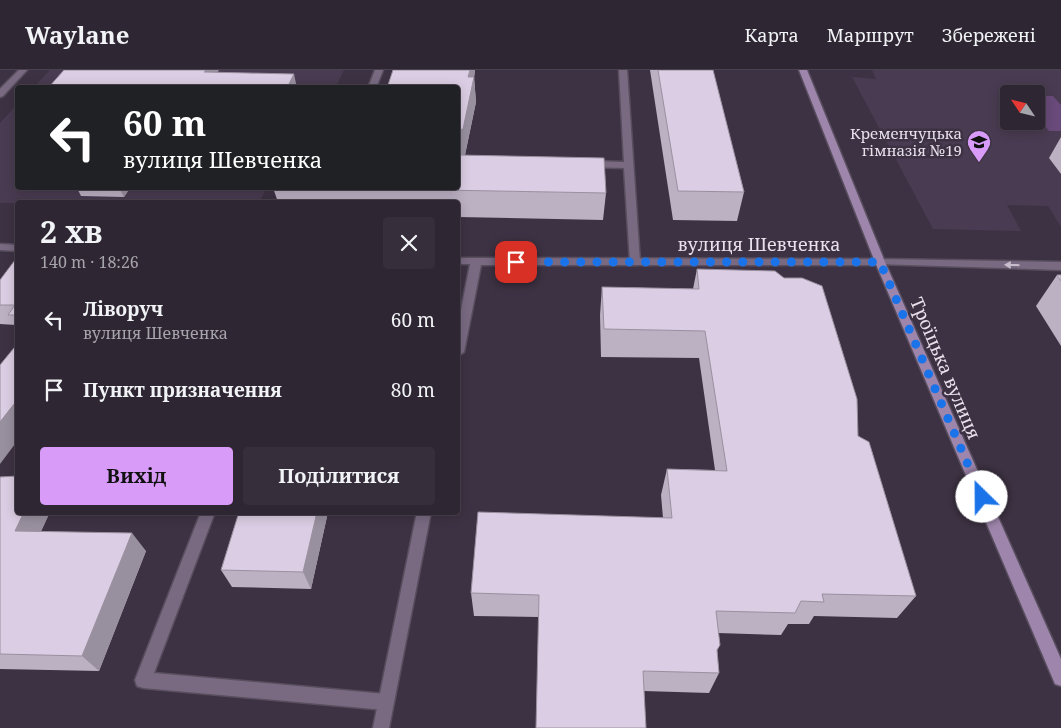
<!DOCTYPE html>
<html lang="uk">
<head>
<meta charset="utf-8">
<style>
  :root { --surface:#2e2632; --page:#362e3a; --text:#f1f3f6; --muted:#a7a5ac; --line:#49434d; --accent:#d89bf8 }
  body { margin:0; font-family:"Noto Serif",serif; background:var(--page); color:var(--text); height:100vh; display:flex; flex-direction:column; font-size:19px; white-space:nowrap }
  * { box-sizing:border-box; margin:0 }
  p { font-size:16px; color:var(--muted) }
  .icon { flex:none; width:28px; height:28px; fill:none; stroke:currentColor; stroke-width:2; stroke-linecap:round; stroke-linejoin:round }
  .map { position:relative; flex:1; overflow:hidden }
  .side { position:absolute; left:15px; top:130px; width:445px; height:315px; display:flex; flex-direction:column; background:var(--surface); border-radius:5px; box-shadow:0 2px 12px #0003,0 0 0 1px var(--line) }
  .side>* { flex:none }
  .guide { position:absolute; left:15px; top:15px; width:445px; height:105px; border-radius:5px; box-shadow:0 2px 12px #0003,0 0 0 1px var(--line); background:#202124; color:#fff; overflow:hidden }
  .needle { width:32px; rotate:305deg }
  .controls { position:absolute; left:1000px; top:15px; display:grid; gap:10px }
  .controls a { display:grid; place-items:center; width:45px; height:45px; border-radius:5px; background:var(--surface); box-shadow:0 2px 12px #0003,0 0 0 1px var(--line); font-size:25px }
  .pin { position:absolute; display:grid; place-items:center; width:42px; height:42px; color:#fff; margin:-21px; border-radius:10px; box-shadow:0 2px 8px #0006 }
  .me { position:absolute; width:55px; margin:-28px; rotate:337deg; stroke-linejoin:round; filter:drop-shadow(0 0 4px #0008) }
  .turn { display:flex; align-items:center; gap:18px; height:105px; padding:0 25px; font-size:22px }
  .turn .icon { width:65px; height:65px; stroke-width:2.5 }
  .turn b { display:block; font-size:35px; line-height:42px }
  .round { display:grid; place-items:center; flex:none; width:52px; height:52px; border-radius:5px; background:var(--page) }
  .overview { display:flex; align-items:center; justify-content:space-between; height:85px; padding:0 25px }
  h1 { font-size:30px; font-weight:700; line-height:38px }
  .action { display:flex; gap:10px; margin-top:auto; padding:10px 25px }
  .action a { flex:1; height:58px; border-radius:5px; background:var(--accent); color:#111; font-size:20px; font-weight:700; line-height:58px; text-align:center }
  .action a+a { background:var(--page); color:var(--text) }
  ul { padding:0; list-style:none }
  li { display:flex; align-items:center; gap:15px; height:70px; padding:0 25px }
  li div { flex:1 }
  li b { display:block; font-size:19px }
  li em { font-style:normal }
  header { display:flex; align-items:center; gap:30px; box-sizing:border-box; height:70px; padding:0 25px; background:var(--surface); border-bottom:1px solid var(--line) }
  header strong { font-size:24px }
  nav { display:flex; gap:28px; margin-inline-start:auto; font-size:18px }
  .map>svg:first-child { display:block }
  .built { fill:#493b51; fill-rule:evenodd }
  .green { fill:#694a7a }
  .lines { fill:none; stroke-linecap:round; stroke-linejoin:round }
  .service-casing { stroke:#584e5e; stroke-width:3 }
  .minor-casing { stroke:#584e5e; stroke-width:3 }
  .tertiary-casing { stroke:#584e5e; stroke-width:3 }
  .secondary-casing { stroke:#584e5e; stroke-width:3 }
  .service { fill:#796a82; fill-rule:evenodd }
  .minor { fill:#796a82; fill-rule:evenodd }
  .tertiary { fill:#796a82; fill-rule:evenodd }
  .secondary { fill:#9e85ac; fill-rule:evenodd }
  .wall { fill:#bcb0c3 }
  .shaded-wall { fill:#99909f }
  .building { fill:#dbcde3; stroke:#99909f }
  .oneway { fill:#c7bdcc }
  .route { stroke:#1a73e8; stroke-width:9; stroke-dasharray:0 16.2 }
  .labels { text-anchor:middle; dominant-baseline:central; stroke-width:5; stroke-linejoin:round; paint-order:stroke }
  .far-poi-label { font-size:15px; fill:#e8e1ec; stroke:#3d3243; text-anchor:end }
  .street-label { font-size:18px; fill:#e8e1ec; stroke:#3d3243 }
</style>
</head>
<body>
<header>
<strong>Waylane</strong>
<nav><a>Карта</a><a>Маршрут</a><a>Збережені</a></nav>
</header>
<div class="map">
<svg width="1061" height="658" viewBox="0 0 1061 658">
  <rect width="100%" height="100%" fill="#3d3243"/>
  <path class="built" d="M50 0H344L336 17 33 18Z
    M872 0H1061V157L1048 136 1007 135 1021 161 933 159 852 7 876 9ZM1009 24H1036V51H1009Z
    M17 34 18 118H267L259 132 0 133V53Z"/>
  <path class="green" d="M1036 26H1053L1061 35V61H1049L1036 45Z"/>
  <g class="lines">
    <g class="service-casing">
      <path id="service" d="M375 0H383L376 18H368Z
        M619 0H627L640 192 635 195 630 192 624 98 587 97 582 94 587 91 624 92Z
        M201 442H215L154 603 385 624 391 626 393 632 391 638 385 640 143 618 137 616 135 610Z"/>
    </g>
    <g class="minor-casing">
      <path id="minor" d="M19 0H27L3 26 0 27V19Z
        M0 174 18 175V181L0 180Z
        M458 188 880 189 885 192 880 195H481L464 282 458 286V255L470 194H458Z
        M417 442H431L389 658H373Z"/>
    </g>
    <g class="tertiary-casing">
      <path id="tertiary" d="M880 189 1061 192V200L876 194 875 192Z"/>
    </g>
    <g class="secondary-casing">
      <path id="secondary" d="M799 0H807L885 192 1061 589V616L1055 614 875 192Z"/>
    </g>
    <use href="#service" class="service"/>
    <use href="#minor" class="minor"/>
    <use href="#tertiary" class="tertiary"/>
    <use href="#secondary" class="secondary"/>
  </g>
  <path class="wall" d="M393 0H475L474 7 476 32 465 85 606 123 603 150 458 147V132H278L273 118H458Z
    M650 0H713L744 122 737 151 673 150Z
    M1061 67V104L1049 88Z
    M77 118H130L124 127 81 126Z
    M18 190V258L16 255 0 254V210Z
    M697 199 858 366 916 526 897 548 814 546 809 554H788L781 565 718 563 717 581 719 603 709 623 644 621 539 547 474 546 471 523 663 448 661 425 667 399 715 400 699 288 601 287 600 245 602 217 693 219Z
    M1057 205H1061V276L1036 236Z
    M0 407 50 442 41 461 146 481 99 601 0 599Z
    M328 442 311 519 232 517 221 500Z"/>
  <path class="shaded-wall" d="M206 0H219L209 16 204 2Z
    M470 0H475L474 9V7L476 32 465 85 458 87V60Z
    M294 4 297 18H287Z
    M119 118H130L124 127Z
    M18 329V370L0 394V352Z
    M24 442H50L33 479 15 461Z
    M317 442H328L311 519 303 502Z
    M132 463 146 481 99 601 82 586Z"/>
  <path class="building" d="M64 0H206L204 2 294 4 287 18H48Z
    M393 0H470L468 7H474L463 59 458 60V18H387Z
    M658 0H713L744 122 678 121Z
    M458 69H461L458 85 604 88 606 123 332 118H458Z
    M15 190H18V245H8L15 235H0V210Z
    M697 199 775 201 784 208H802L822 216 857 329 858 366 869 372 916 526 822 524 824 532 801 531 795 543 716 541 720 575 717 580 719 603 643 601 646 658H536L539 525 471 523 478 442 672 448 667 399 727 401 705 261 604 259 602 217 699 219Z
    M1057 205H1061V211Z
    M18 273V329L0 352V295Z
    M18 406V442H24L15 461 132 463 82 586 0 584V407Z
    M239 442H317L303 502 221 500Z"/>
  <defs><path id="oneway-solid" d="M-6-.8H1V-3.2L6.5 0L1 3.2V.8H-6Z" transform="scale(1.25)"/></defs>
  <use class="oneway" href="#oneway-solid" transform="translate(1012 195) rotate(-179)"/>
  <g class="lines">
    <path class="route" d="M516 192H880L982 427"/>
  </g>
  <defs>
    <g id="school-pin" transform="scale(1.25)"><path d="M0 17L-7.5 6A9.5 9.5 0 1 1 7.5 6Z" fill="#d89bf8" stroke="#3d3243"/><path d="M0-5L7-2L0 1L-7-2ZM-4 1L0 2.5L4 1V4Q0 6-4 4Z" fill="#111"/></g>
  </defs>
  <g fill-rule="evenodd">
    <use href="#school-pin" x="979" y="72"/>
  </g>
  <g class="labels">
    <g class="far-poi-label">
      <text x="962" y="63">Кременчуцька<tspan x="962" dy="17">гімназія №19</tspan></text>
    </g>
    <g class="street-label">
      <text x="759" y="174">вулиця Шевченка</text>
      <text transform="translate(946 298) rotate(67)">Троїцька вулиця</text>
    </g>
  </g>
</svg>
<div class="controls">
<a><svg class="needle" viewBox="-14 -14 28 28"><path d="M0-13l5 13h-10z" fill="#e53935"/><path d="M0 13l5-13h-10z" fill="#a7a5ac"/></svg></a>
</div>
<div class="pin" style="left:516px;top:192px;background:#d93025"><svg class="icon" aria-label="arrive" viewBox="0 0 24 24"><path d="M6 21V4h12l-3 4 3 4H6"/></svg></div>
<svg class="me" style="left:982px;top:427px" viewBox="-20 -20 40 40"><circle r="19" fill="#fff"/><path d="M0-13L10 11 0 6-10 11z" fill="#1a73e8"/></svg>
<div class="guide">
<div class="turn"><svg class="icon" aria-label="left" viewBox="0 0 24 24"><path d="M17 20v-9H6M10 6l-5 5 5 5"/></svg><div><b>60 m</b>вулиця Шевченка</div></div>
</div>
<section class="side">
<div class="overview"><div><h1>2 хв</h1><p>140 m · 18:26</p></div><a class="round"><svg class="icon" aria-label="close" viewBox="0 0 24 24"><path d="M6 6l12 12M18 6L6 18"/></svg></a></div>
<ul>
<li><svg class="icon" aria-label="left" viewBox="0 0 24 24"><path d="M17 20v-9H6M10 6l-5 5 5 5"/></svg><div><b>Ліворуч</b><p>вулиця Шевченка</p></div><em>60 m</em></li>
<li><svg class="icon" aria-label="arrive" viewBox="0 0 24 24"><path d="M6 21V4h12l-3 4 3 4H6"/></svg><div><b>Пункт призначення</b></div><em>80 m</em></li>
</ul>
<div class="action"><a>Вихід</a><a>Поділитися</a></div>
</section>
</div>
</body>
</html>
